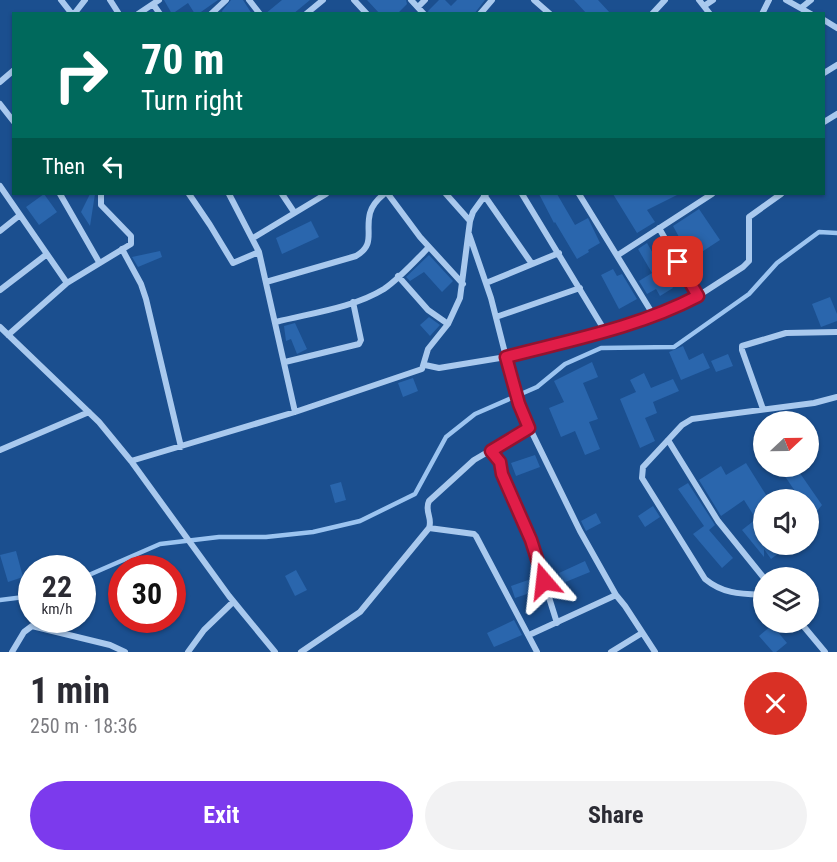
<!DOCTYPE html>
<html lang="en">
<head>
<meta charset="utf-8">
<style>
  :root { --surface:#fff; --page:#f2f2f3; --text:#2b2b33; --muted:#7c7c81; --accent:#7c3aed }
  body { margin:0; font-family:"Roboto Condensed",sans-serif; background:var(--page); color:var(--text); height:100vh; display:flex; flex-direction:column; font-size:22px; white-space:nowrap }
  * { box-sizing:border-box; margin:0 }
  p { font-size:20px; color:var(--muted) }
  .icon { flex:none; width:33px; height:33px; fill:none; stroke:currentColor; stroke-width:2; stroke-linecap:round; stroke-linejoin:round }
  .map { position:relative; height:652px; overflow:hidden }
  .drawer { display:flex; flex-direction:column; background:var(--surface); flex:1 }
  .drawer>* { flex:none }
  .guide { position:absolute; left:12px; top:12px; width:813px; height:183px; border-radius:0px; box-shadow:0 2px 4px #0004; background:#00695c; color:#fff; overflow:hidden }
  .needle { width:39px; rotate:68deg }
  .fabs { position:absolute; left:753px; top:411px; display:grid; gap:12px }
  .fabs a { display:grid; place-items:center; width:66px; height:66px; border-radius:50%; background:var(--surface); box-shadow:0 2px 4px #0004; font-size:30px }
  .speed { position:absolute; left:18px; top:555px; display:flex; gap:12px; font-size:30px; font-weight:700; text-align:center }
  .speed>* { display:grid; place-content:center; width:78px; height:78px; border-radius:50%; background:var(--surface); box-shadow:0 2px 4px #0004; line-height:1 }
  .speed small { font-size:15px; font-weight:400 }
  .speed .limit { border:9px solid #d22; background:#fff; color:#111 }
  .pin { position:absolute; display:grid; place-items:center; width:51px; height:51px; color:#fff; margin:-26px; border-radius:12px; box-shadow:0 3px 9px #0006 }
  .me { position:absolute; width:66px; margin:-33px; rotate:343deg; stroke-linejoin:round; filter:drop-shadow(0 0 4px #0008) }
  .turn { display:flex; align-items:center; gap:21px; height:126px; padding:0 30px; font-size:27px }
  .turn .icon { width:78px; height:78px; stroke-width:2.5 }
  .turn b { display:block; font-size:42px; line-height:51px }
  .then { display:flex; align-items:center; height:57px; padding:0 30px; background:#0003; gap:12px; font-size:22px }
  .round { display:grid; place-items:center; flex:none; width:63px; height:63px; border-radius:32px; background:var(--page) }
  .headline { display:flex; align-items:center; justify-content:space-between; height:102px; padding:0 30px }
  h1 { font-size:36px; font-weight:700; line-height:45px }
  .action { display:flex; gap:12px; margin-top:auto; padding:12px 30px }
  .action a { flex:1; height:69px; border-radius:36px; background:var(--accent); color:#fff; font-size:24px; font-weight:700; line-height:69px; text-align:center }
  .action a+a { background:var(--page); color:var(--text) }
  .map>svg:first-child { display:block }
  .lines { fill:none; stroke-linecap:round; stroke-linejoin:round }
  .stream { stroke:#9cc4f0; stroke-width:4.5 }
  .building { fill:#2a66ad }
  .minor { stroke:#a9c9ee; stroke-width:6 }
  .route-casing { stroke:#92132f; stroke-width:15 }
  .route { stroke:#e11d48; stroke-width:10 }
</style>
</head>
<body>
<div class="map">
<svg width="837" height="652" viewBox="0 0 837 652">
  <rect width="100%" height="100%" fill="#1b4f8f"/>
  <g class="lines">
    <path class="stream" d="M82 578 160 544 219 537H266L313 532 360 521 415 494 446 437 475 414 537 387 565 364 601 348 674 347 749 294 777 263 819 232 837 233
      M0 600 32 596"/>
  </g>
  <path class="building" d="M164 0H218L198 14H195L188 3 172 14Z
    M231 0H243L252 14H223L222 11Z
    M282 0H310L293 14H265Z
    M367 0H406L407 4 397 14H380Z
    M439 0H445L451 6 457 0H485L474 14H429L428 11Z
    M574 0H598L611 14H587Z
    M44 194 57 212 39 225 26 207Z
    M90 194H95L90 226 81 212Z
    M539 194H557L575 225 588 218 600 243 588 250 589 252 577 259 555 222 554 223Z
    M613 194H679L647 210 655 222 637 233Z
    M699 209 720 240 691 259 673 226Z
    M311 221 319 237 282 254 276 238Z
    M647 243 673 288 660 296 656 289 647 294 639 281 652 273 638 249Z
    M160 251 162 257 138 267 132 257Z
    M429 255 453 281 442 292 424 272 410 281 406 277Z
    M613 269 617 276 622 274 637 299 619 309 601 275Z
    M830 297 837 314V321L821 327 812 304Z
    M429 317 440 325 430 336 420 325Z
    M295 323 307 349 297 354 291 339 286 341 284 326Z
    M683 346 689 360 703 353 710 368 681 380 669 352Z
    M728 354 733 366 716 372 711 361Z
    M592 362 598 377 583 383 598 419 589 422 600 449 585 455 575 431 561 437 549 408 564 402 554 381Z
    M644 373 651 388 673 379 679 391 653 402 657 413 645 418 655 441 640 448 620 399 636 392 630 380Z
    M413 378 418 391 403 397 398 383Z
    M535 455 540 467 516 476 511 463Z
    M746 463 768 498 764 500V544H791L771 559 764 549V557L742 530 756 519 744 500 721 516 699 480 721 466 726 475Z
    M778 466H795L822 505 808 522V500H801Z
    M341 482 346 500 335 503 330 485Z
    M688 483 715 525 709 530 733 558 722 568 693 534 704 526 678 489Z
    M653 506 660 517 645 527 638 516Z
    M596 513 601 523 586 531 581 521Z
    M16 551 23 577 8 582 0 555Z
    M585 561 590 572 563 583 559 573Z
    M296 570 307 590 295 596 285 576Z
    M534 578 539 590 515 598 511 586Z
    M514 620 522 635 494 647 487 633Z
    M772 625 787 643 776 652H773L759 636Z"/>
  <g class="lines">
    <path class="minor" d="M61 0 72 14
      M110 0 119 14
      M249 0 260 14
      M354 0 367 14
      M411 0 424 14
      M534 0 550 14
      M699 0 710 14
      M786 0 811 14
      M153 4 160 14
      M704 6 713 0
      M418 7 425 0
      M801 8 811 0
      M74 14 85 0
      M138 14 159 0
      M211 14 226 0
      M306 14 323 0
      M480 14 492 0
      M652 14 665 0
      M762 14 769 0
      M824 20 837 28
      M824 73 837 65
      M0 82 14 70
      M0 104 14 122
      M824 122 837 114
      M0 186 67 283
      M60 194 99 262
      M189 194 210 225 233 263 259 252
      M229 194 259 252 295 412
      M282 194 294 212
      M388 194 420 237 463 284
      M446 194 470 221
      M522 194 605 331
      M579 194 654 316
      M484 195 532 264
      M659 228 698 296
      M0 231 20 215
      M469 234 491 298 518 404 580 531 616 595 625 606 655 652
      M253 238 326 194
      M122 249 141 284 146 299 181 447
      M618 255 712 194
      M398 276 428 310 448 324
      M266 282 356 256C376 244 365 232 370 213 372 205 378 199 384 194
      M486 283 559 253
      M0 290 47 254
      M496 317 580 288
      M276 322C311 313 353 308 384 289 399 279 416 260 429 247
      M0 327 99 422 131 461 229 596 275 652
      M8 335 67 283 131 244V236L101 205V194
      M285 362 359 344 361 340 353 302
      M425 365 439 368 506 357 626 326 677 308 698 296 743 267 749 261V217L781 194
      M763 409 742 350V346L786 333 837 332
      M668 440 718 521 764 578
      M0 450 89 412
      M491 451 500 462 503 474 531 540 557 623
      M131 461 295 412 422 369 428 349 448 324 460 298 470 221 473 212 486 194
      M429 528 474 534 476 536 537 652
      M764 595C741 594 723 594 705 579L642 478 643 467 682 425 692 419 814 403 837 397
      M800 622 825 652
      M529 635 616 595
      M12 652 24 632 32 626 110 645 125 652
      M188 652 204 630 233 602
      M301 652 360 612 429 528C433 518 424 511 429 501L474 460 529 428
      M611 652 642 633"/>
  </g>
  <g class="lines">
    <g class="route-casing">
      <path id="route" d="M544 581 531 540 502 474 500 462 491 451 529 428 519 404 506 357C571 340 639 327 698 296L678 262"/>
    </g>
    <use href="#route" class="route"/>
  </g>
</svg>
<div class="fabs">
<a><svg class="needle" viewBox="-14 -14 28 28"><path d="M0-13l5 13h-10z" fill="#e53935"/><path d="M0 13l5-13h-10z" fill="#7c7c81"/></svg></a>
<a><svg class="icon" aria-label="sound" viewBox="0 0 24 24"><path d="M4 9h4l5-4v14l-5-4H4zM17 9q2 3 0 6"/></svg></a>
<a><svg class="icon" aria-label="layers" viewBox="0 0 24 24"><path d="M12 4l9 5-9 5-9-5zM3 14l9 5 9-5"/></svg></a>
</div>
<div class="speed"><div>22<small>km/h</small></div><div class="limit">30</div></div>
<div class="pin" style="left:678px;top:262px;background:#d93025"><svg class="icon" aria-label="arrive" viewBox="0 0 24 24"><path d="M6 21V4h12l-3 4 3 4H6"/></svg></div>
<svg class="me" style="left:544px;top:581px" viewBox="-20 -20 40 40"><path d="M0-17L14 15 0 8-14 15z" fill="#e11d48" stroke="#fff" stroke-width="4"/></svg>
<div class="guide">
<div class="turn"><svg class="icon" aria-label="right" viewBox="0 0 24 24"><path d="M7 20v-9h11M14 6l5 5-5 5"/></svg><div><b>70 m</b>Turn right</div></div>
<div class="then">Then<svg class="icon" aria-label="left" viewBox="0 0 24 24"><path d="M17 20v-9H6M10 6l-5 5 5 5"/></svg></div>
</div>
</div>
<section class="drawer">
<div class="headline"><div><h1>1 min</h1><p>250 m · 18:36</p></div><a class="round" style="background:#d93025;color:#fff"><svg class="icon" aria-label="close" viewBox="0 0 24 24"><path d="M6 6l12 12M18 6L6 18"/></svg></a></div>
<div class="action"><a>Exit</a><a>Share</a></div>
</section>
</body>
</html>
